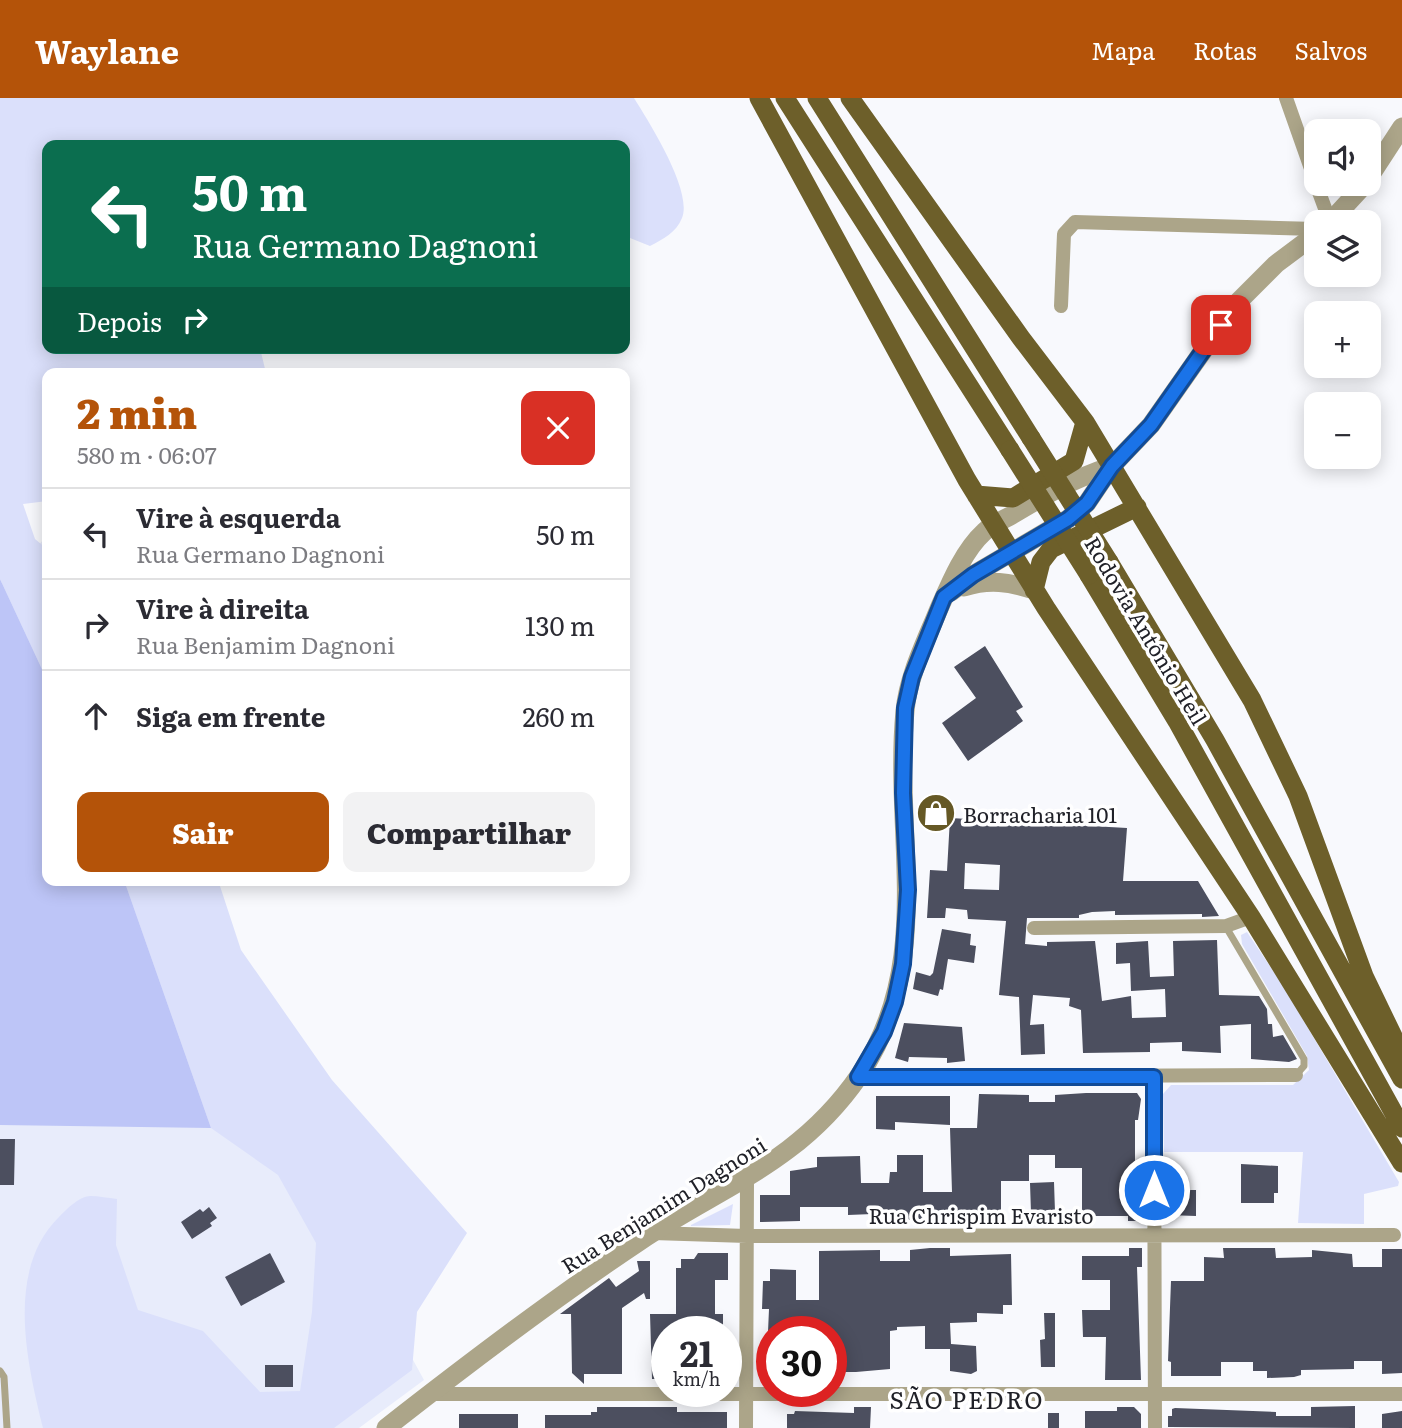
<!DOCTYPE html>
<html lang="pt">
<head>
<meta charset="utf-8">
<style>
  :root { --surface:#fff; --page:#f2f2f3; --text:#2b2b33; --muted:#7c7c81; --line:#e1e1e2; --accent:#b45309 }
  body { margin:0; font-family:Literata,serif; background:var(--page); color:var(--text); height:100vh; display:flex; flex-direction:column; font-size:26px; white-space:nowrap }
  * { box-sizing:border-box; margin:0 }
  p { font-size:23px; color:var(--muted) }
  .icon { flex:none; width:38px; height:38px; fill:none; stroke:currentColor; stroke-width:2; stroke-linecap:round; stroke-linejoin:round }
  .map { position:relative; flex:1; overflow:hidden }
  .sheet { position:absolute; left:42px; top:270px; width:588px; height:518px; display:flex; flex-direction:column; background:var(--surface); border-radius:14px; box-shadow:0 4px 18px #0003 }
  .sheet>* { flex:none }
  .banner { position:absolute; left:42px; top:42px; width:588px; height:214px; border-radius:14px; box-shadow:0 4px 18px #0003; background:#0b6e4f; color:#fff; overflow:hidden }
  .tools { position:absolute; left:1304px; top:21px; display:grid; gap:14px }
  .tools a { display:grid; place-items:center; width:77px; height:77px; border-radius:14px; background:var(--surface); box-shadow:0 4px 18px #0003; font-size:35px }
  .speed { position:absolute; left:651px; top:1218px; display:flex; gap:14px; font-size:35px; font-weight:700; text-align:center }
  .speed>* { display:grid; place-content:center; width:91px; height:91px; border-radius:50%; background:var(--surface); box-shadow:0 4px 18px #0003; line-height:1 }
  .speed small { font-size:18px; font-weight:400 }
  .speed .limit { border:10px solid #d22; background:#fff; color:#111 }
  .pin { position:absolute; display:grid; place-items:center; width:60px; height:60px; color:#fff; margin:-30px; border-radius:14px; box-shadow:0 4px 10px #0006 }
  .me { position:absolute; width:77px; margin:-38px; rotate:0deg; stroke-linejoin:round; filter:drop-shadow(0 0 5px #0008) }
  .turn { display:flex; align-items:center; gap:24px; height:147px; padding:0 35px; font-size:32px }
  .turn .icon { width:91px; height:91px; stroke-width:2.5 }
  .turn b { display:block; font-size:49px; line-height:60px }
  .then { display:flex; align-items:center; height:66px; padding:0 35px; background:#0003; gap:14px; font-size:26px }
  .round { display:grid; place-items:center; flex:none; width:74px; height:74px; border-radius:14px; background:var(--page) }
  .head { display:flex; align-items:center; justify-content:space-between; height:119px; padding:0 35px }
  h1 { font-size:42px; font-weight:800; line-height:52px; color:var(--accent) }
  .primary-button { display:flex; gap:14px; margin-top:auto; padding:14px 35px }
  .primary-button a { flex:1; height:80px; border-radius:14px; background:var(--accent); color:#fff; font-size:28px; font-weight:800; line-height:80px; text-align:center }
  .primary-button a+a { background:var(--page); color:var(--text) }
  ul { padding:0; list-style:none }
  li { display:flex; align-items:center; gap:21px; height:91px; padding:0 35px; border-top:2px solid var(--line) }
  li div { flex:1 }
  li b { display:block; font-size:26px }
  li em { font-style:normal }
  header { display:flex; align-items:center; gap:42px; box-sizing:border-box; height:98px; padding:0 35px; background:var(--accent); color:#fff }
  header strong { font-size:33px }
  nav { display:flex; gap:38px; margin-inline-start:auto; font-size:24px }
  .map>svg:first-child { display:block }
  .built { fill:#e8ecfb }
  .green { fill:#dbe0fb }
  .water { fill:#bdc5f7 }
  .building { fill:#4c4f5f; fill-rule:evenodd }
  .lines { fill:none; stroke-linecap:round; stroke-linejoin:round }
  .service { stroke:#aca589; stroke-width:7 }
  .minor { stroke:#aca589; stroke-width:14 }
  .tertiary { stroke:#aca589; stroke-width:19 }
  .primary { stroke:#6d5f2a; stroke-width:19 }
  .primary-bridge { stroke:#6d5f2a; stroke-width:19 }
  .route-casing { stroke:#114b97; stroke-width:18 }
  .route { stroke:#1a73e8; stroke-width:12 }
  .labels { text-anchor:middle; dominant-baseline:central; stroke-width:7; stroke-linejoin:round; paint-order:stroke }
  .street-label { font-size:21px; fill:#202128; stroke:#fff }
  .poi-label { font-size:21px; fill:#202128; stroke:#fff; text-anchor:start }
  .quarter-label { font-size:24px; letter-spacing:2px; fill:#202128; stroke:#fff }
</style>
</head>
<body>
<header>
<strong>Waylane</strong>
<nav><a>Mapa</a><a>Rotas</a><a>Salvos</a></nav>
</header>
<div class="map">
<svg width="1402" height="1330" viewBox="0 0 1402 1330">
  <rect width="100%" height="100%" fill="#f8f9fd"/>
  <path class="built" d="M47 438V782H183L259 980 424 1282 359 1330H0V487Z"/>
  <path class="green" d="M0 0H634C649 24 693 93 682 120 676 135 663 141 650 148L625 138V47H47V250H260L266 275H47V403L23 406 35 441 47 451V582L0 481Z
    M124 782H218L241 852 332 982 467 1135 417 1214 412 1272 334 1330H43C27 1265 5 1172 59 1119 67 1111 78 1099 90 1098 99 1098 108 1100 117 1101L116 1147 138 1212 203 1233 260 1294 300 1293 312 1214 316 1145 278 1077 211 1030Z
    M1247 834 1282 886 1399 1084 1398 1088 1364 1096V1126L1298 1125 1303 1054H1164L1163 996 1171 987H1293L1309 972 1307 958 1242 846 1241 837Z
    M733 1106 730 1127 691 1128V1127Z"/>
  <path class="water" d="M0 481 47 582V782H124L211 1030 0 1027Z"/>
  <path class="building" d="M985 548 1023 609 1016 613 1023 623 968 663 942 625 976 600 954 569Z
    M923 708H949V723H923Z
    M950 720 1127 730 1123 783H1198L1219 818 1202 819V816L1115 817V813L1092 814 1079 817V820H1027L1025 846 1047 848V844L1095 843 1102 903 1131 898 1132 920 1166 919 1165 891 1131 893 1130 865 1116 866V845L1148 843 1150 879 1174 878 1173 843 1217 842 1219 897 1259 898 1267 911 1268 926H1272L1273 939 1283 937 1297 961 1289 964 1251 961V926L1220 928 1221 955 1182 953V944L1150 945V954L1083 955 1081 912 1069 908 1070 900 1033 897 1030 927 1044 926 1045 956 1021 957 1019 899 999 897 1006 823 968 821 967 812 946 810 945 820H927L930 772 947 773ZM965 765 1000 767 999 792 964 791Z
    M942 831 971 836 970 847 976 848 974 865 948 861 943 892 940 891 938 898 913 891 916 874 930 878 933 875Z
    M904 925 962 929 965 963 947 965V960L909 959 908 964 895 960Z
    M1086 995H1137L1141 1001 1138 1022H1135V1090H1142V1123H1128V1118H1082V1070H1055V1057H1029V1083H1001V1116H975V1121L923 1118V1122H897V1115L848 1117V1109H800V1123L760 1124V1097H790V1073L817 1069V1059L860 1058 861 1085H889L890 1074H897V1057H923V1094H952L950 1030H977L979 996 1029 997V1004H1055V997Z
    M876 998H950V1027L895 1024V1032L876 1031Z
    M0 1041H15L14 1087H0Z
    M1241 1066 1278 1068V1095H1274V1105H1241Z
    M1054 1084 1055 1114 1031 1115 1030 1085Z
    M1168 1092H1196V1118L1167 1117Z
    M209 1109 217 1120 210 1125 212 1128 192 1141 181 1124 200 1111 203 1114Z
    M930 1150H950V1158L1011 1156 1012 1207H1003V1216L977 1215V1224L950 1225 951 1246 976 1248 977 1273 971 1276 950 1273V1251H925V1228L897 1229V1232L890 1233V1271L856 1274H844V1257L831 1254V1234H768L769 1211H762L763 1183H770V1171L796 1172V1202H819V1153L880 1152V1163H910V1152Z
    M1129 1150H1142V1169H1137L1141 1282H1105L1106 1239H1083L1082 1212H1110V1182H1082V1158H1129Z
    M1223 1150H1275L1276 1160 1312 1159V1152L1352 1156 1353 1169H1382V1151H1402V1275L1382 1276V1263H1354V1271L1301 1272V1277L1294 1279 1267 1280V1273H1253V1264H1221V1278H1171V1264L1168 1263 1171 1183H1204V1159L1224 1160Z
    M270 1155 285 1184 241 1208 225 1179Z
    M698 1155H728V1182H715V1216H723V1234H667V1281H652L650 1216H676V1170H681V1161H694Z
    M637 1163H650V1201H646L644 1195 622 1210V1276H584V1286L572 1275 571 1216H560L609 1180 616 1189 639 1173Z
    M1044 1215H1055V1269H1041L1040 1242 1045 1241Z
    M265 1267H293V1289H265Z
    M1355 1308V1330L1168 1329V1318H1172V1311L1175 1310 1276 1314V1318H1311V1309Z
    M597 1309H677V1314H727V1330H545V1317H591V1314H597Z
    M854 1309H871L870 1330H787V1316H794L795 1313 854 1315Z
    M1117 1309H1134L1141 1316V1330H1085V1313H1117Z
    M1402 1313V1330H1382V1316Z
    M1048 1315H1059V1330H1048Z
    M459 1316H518V1330H459Z"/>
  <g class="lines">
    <path class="service" d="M1226 829 1304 961V968L1296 977
      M0 1273 4 1279 7 1330"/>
    <path class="minor" d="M1286 0 1316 85
      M1316 86 1330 124
      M1061 208 1064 136 1075 124 1316 131
      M1034 830 1226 828 1251 819
      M858 979 1296 977
      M1154 979 1155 1330
      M653 1135 747 1138 1394 1137
      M430 1296H1402
      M746 1330 747 1082"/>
    <path class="tertiary" d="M1368 81 1402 29
      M1330 124 1365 86
      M964 489C989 481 1010 484 1034 492
      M951 494 973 477 1068 421 1087 405 1112 368 1151 327 1236 206 1276 166 1316 136
      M386 1330C469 1265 553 1201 640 1143 722 1088 799 1065 859 978 936 864 893 740 905 613 908 579 925 545 938 513 949 488 963 453 984 434 991 427 1003 422 1012 417 1045 397 1075 380 1112 368"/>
    <path class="primary" d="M759 0 967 382 1046 510 1251 819 1402 1065
      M785 0 1010 352
      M817 0 1031 340
      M850 0 1021 240 1085 324 1252 602 1298 698 1364 878 1402 957
      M976 397 1013 400 1074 363 1085 324
      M1109 464 1215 642 1402 981
      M1089 477 1177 623 1402 1030
      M1034 492 1041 464 1051 451 1137 409"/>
    <path class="primary-bridge" d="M1031 340 1109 464
      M1010 352 1089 477"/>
  </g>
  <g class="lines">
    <g class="route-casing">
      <path id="route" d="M1154 1092V979H858L884 934 895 904 903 866 908 792 903 695 905 610 912 579 944 499 973 477 1068 421 1087 405 1112 368 1151 327 1221 227"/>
    </g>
    <use href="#route" class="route"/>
  </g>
  <defs>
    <g id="shop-disc" transform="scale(2.0125)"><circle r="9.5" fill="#655825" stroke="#fff"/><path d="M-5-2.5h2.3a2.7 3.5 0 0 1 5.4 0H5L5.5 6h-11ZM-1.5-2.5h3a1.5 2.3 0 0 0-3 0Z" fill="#fff"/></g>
  </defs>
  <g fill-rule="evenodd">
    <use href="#shop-disc" x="936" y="715"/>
  </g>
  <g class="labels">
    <g class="street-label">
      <text transform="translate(1147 532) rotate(59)">Rodovia Antônio Heil</text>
      <text transform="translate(663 1106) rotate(-32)">Rua Benjamim Dagnoni</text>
      <text x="981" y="1116">Rua Chrispim Evaristo</text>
    </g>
    <g class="poi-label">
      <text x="963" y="715">Borracharia 101</text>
    </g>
    <g class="quarter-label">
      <text x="967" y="1300">SÃO PEDRO</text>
    </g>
  </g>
</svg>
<div class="tools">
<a><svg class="icon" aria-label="sound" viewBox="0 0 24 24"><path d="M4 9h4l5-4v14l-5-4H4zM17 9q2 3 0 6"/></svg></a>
<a><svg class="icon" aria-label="layers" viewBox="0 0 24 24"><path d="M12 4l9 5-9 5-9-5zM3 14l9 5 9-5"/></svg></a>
<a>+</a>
<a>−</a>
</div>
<div class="speed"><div>21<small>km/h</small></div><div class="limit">30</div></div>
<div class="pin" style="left:1221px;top:227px;background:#d93025"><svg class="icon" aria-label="arrive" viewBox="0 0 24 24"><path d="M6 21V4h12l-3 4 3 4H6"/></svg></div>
<svg class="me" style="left:1154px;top:1092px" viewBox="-20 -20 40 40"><circle r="17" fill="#1a73e8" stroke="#fff" stroke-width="3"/><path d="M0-11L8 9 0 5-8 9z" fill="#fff"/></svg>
<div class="banner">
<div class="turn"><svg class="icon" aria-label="left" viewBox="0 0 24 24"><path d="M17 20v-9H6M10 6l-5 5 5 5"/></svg><div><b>50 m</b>Rua Germano Dagnoni</div></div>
<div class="then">Depois<svg class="icon" aria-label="right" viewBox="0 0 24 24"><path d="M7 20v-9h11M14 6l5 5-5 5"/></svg></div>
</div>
<section class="sheet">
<div class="head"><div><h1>2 min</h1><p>580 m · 06:07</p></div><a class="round" style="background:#d93025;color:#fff"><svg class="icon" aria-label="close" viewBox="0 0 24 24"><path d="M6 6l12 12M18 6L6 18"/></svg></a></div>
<ul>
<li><svg class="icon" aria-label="left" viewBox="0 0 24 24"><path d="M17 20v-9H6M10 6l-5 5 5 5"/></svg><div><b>Vire à esquerda</b><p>Rua Germano Dagnoni</p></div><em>50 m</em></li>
<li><svg class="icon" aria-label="right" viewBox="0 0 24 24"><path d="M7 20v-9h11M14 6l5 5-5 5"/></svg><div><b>Vire à direita</b><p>Rua Benjamim Dagnoni</p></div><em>130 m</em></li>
<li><svg class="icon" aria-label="ahead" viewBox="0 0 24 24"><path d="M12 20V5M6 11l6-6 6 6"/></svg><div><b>Siga em frente</b></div><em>260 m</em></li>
</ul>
<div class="primary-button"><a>Sair</a><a>Compartilhar</a></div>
</section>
</div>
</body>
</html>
